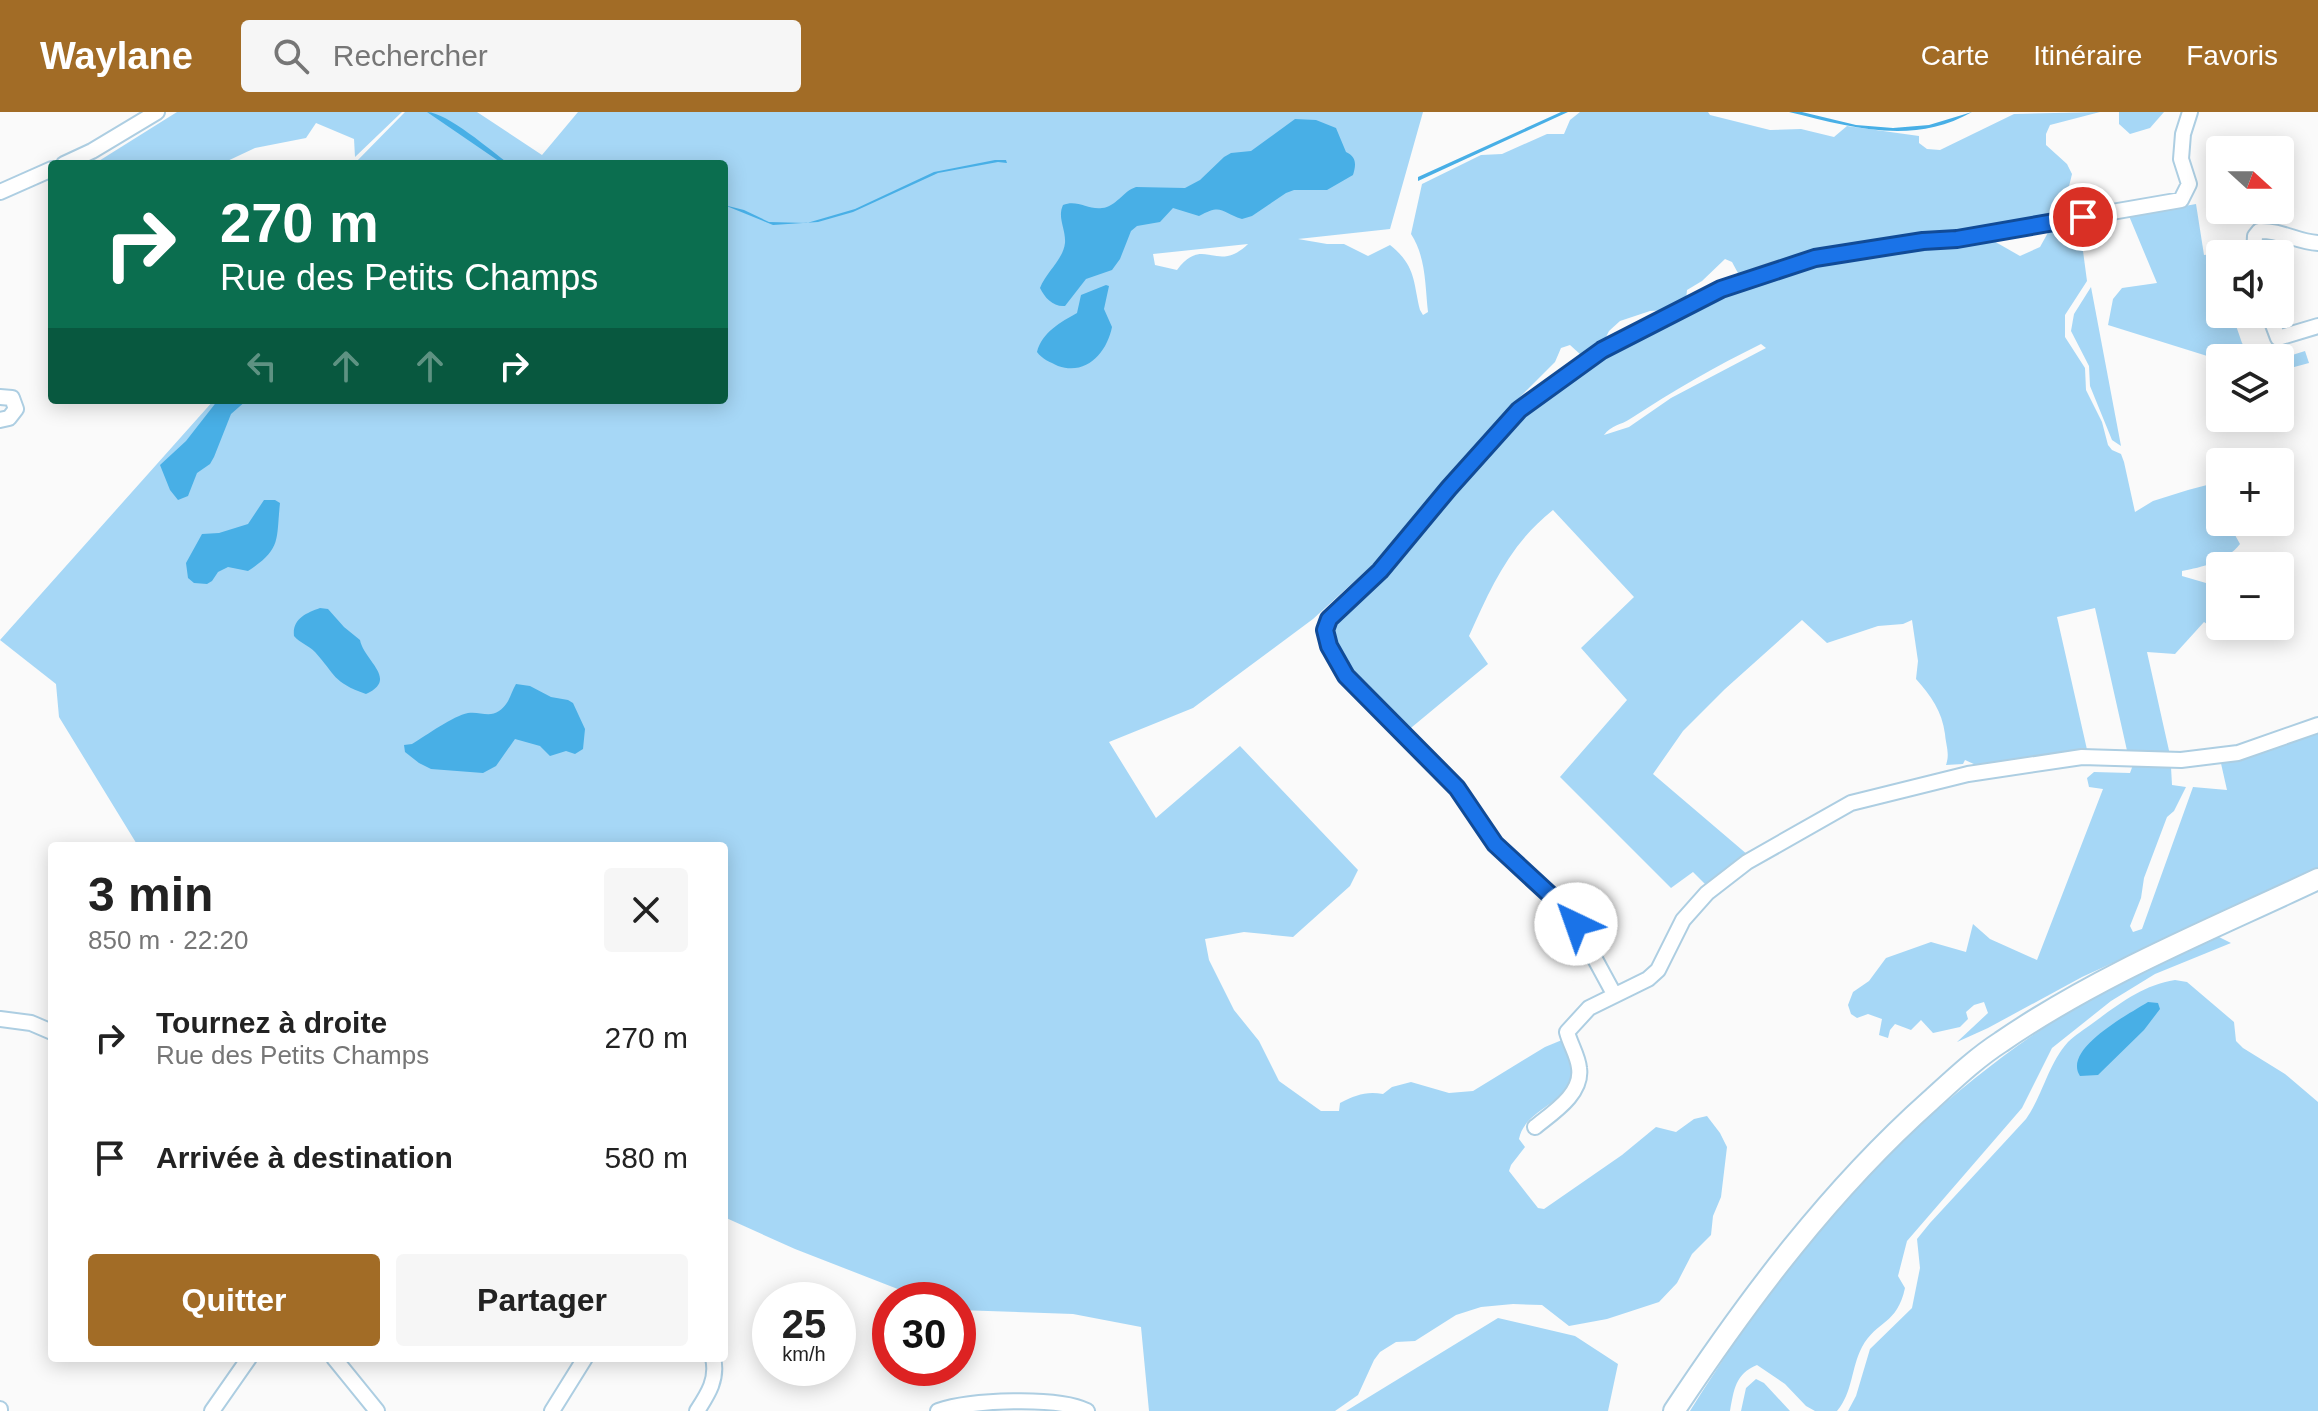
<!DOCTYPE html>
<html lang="fr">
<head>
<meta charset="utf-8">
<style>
  :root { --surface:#fff; --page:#f6f6f6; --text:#222; --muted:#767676; --accent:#a26c26 }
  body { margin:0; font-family:Helvetica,sans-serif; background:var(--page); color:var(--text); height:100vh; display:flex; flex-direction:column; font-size:30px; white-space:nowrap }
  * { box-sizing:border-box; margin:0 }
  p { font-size:26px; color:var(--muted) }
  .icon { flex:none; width:44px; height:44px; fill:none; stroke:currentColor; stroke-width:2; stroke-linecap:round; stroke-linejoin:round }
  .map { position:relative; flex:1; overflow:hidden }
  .drawer { position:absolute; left:48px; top:730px; width:680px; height:520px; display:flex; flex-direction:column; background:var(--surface); border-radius:8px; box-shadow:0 4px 20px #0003 }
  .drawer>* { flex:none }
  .top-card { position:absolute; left:48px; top:48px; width:680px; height:244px; border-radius:8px; box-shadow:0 4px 20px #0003; background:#0b6e4f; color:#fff; overflow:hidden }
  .needle { width:52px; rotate:111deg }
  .tools { position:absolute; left:2206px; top:24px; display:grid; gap:16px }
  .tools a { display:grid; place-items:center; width:88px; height:88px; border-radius:8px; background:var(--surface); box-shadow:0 4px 20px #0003; font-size:40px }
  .speed { position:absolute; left:752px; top:1170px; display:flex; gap:16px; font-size:40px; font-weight:700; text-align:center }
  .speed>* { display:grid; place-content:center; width:104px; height:104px; border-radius:50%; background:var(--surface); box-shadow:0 4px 20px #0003; line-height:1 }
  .speed small { font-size:20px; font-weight:400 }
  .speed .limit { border:12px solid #d22; background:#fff; color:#111 }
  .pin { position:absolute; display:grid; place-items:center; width:68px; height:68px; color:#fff; margin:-34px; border:4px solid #fff; border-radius:50%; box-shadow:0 2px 8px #0007 }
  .me { position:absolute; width:88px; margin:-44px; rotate:318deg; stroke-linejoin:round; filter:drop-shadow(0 0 6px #0008) }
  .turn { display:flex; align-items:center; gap:28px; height:168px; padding:0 40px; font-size:36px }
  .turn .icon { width:104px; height:104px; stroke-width:2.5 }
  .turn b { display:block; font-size:56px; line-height:68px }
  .lanes { display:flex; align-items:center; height:76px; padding:0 40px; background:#0003; justify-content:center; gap:40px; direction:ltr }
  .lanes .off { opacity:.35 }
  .round { display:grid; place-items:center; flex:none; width:84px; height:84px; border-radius:8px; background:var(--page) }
  .overview { display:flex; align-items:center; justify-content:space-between; height:136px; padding:0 40px }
  h1 { font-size:48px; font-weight:700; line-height:60px }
  .primary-button { display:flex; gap:16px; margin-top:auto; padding:16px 40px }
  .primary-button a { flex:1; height:92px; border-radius:8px; background:var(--accent); color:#fff; font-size:32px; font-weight:700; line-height:92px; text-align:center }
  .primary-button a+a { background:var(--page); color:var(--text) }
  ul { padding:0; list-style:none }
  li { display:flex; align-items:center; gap:24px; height:120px; padding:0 40px }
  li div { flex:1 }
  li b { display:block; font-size:30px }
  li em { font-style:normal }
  header { display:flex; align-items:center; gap:48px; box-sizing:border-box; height:112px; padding:0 40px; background:var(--accent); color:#fff }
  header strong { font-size:38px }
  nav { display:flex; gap:44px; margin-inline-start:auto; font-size:28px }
  .search { width:560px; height:72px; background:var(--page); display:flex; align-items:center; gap:20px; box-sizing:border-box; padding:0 28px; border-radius:8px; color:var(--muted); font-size:30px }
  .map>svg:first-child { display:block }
  .green { fill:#a6d7f6; fill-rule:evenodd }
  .water { fill:#48afe6 }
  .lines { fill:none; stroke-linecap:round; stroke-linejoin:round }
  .minor-casing { stroke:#adcee2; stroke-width:18 }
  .highway-casing { stroke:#adcee2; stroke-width:24 }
  .minor { stroke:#fff; stroke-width:14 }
  .highway { stroke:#fff; stroke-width:20 }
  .route-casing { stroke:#114b97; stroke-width:20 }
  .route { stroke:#1a73e8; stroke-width:14 }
</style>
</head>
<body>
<header>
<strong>Waylane</strong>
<div class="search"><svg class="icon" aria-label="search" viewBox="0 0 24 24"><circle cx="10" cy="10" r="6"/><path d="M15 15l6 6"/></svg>Rechercher</div>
<nav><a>Carte</a><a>Itinéraire</a><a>Favoris</a></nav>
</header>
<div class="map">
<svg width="2318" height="1299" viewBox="0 0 2318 1299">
  <rect width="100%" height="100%" fill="#fafafa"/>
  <path class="green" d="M177 0H402L355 45 354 27 316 11 306 26 255 36 221 52H94Z
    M405 0H477L542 43 578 0H1423L1390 117 1298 127 1327 132H1344L1368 144 1390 133C1416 154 1413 169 1420 198L1423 203 1428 200C1425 173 1426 145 1411 122L1422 72 1481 43 1502 42 1547 22H1564L1570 8 1580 0H1708L1710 3 1770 18 1801 17 1834 25 1847 14 1919 24V31L1927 37 1940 38 2014 2 2100 0 2050 13 2046 22V33L2067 52 2072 62 2063 99 1779 155 1755 156 1739 163 1732 150 1725 147 1702 169 1687 178 1686 188 1667 198 1650 199 1620 209 1609 219 1604 229 1581 243 1570 233 1561 236 1555 250 1518 287 1403 425 1313 507 1193 596 1109 630 1156 706 1240 634 1358 758 1350 774 1293 825 1244 820 1205 827 1209 848 1234 898 1259 929 1279 969 1321 999H1339L1340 991C1356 983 1366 979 1383 982L1392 975 1411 970 1449 981 1473 979 1545 935 1562 928C1568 933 1569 937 1571 945 1587 989 1525 992 1519 1027L1525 1035 1511 1053 1509 1059 1538 1096 1544 1097 1622 1043 1656 1015 1676 1020 1694 1007 1707 1004 1720 1021 1727 1035 1721 1085 1713 1104 1711 1123 1692 1142 1677 1171 1659 1190 1607 1207 1569 1214 1542 1193 1513 1192 1481 1195 1456 1203 1415 1229 1396 1230 1380 1240 1374 1248 1358 1283 1335 1299H1149L1141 1215 1073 1202 958 1198V1188H926L795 1137 724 1105V734H138L59 605 56 572 0 528 214 288H724V52H354ZM1248 132C1216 163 1204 122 1177 158L1155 153 1153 142Z
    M2119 0H2164L2150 16 2130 22 2119 12Z
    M2196 92 2204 143 2212 142 2220 165V202H2232L2242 231 2252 246H2220V248L2108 213 2113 187 2122 176 2157 171 2129 104Z
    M2079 109 2087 169 2065 203V225L2085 256 2086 278 2102 310 2108 333 2112 338 2121 342 2124 350 2135 400 2153 389 2188 378 2207 373 2220 378V410H2272L2235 423 2240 432C2226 450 2202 455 2182 459V464L2206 471 2214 478 2220 477V514H2227L2224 524 2204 510 2175 542 2147 540 2170 643H2128L2095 496 2057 505 2088 642 1976 653 1965 648 1963 652 1946 653C1950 641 1946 634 1945 622 1942 599 1931 584 1916 567L1918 549 1912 508 1903 512 1878 514 1827 531 1802 508 1725 577 1683 619 1653 662 1755 749 1709 776 1693 760 1671 776 1560 665 1627 588 1581 536 1634 485 1553 398C1510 432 1491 475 1469 524L1488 552 1406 620 1356 571 1329 519 1334 509 1519 303 1587 253 1723 180 1823 150 1951 133 1985 124 2020 144 2040 135 2050 117ZM1761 232 1766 236 1671 286 1629 315 1604 323C1611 313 1621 313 1630 307 1673 279 1716 254 1761 232Z
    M2091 175 2121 334 2112 328 2090 274 2089 254 2071 219 2074 202Z
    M2305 239 2309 251 2280 259V247Z
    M2318 621V757L2082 865 1988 916 1957 930 1988 901 1984 890 1974 893 1966 900 1968 907 1960 915 1933 921 1921 908 1911 918 1895 912 1890 918 1888 926 1879 923 1882 907 1868 902 1857 906 1851 902 1848 893 1853 880 1869 869 1886 846 1931 830 1966 840 1973 812 1990 827 2037 848 2103 677 2089 675 2087 666 2094 660 2130 661 2134 650 2171 655 2172 673 2186 675 2174 699 2167 705 2144 766 2141 786 2130 814 2133 820 2142 817 2193 675 2227 678 2220 647 2248 645Z
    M2219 825 2231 831 2155 862 2111 889 2052 936 2022 996 1907 1129 1898 1164 1905 1176C1897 1213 1877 1208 1862 1235 1851 1256 1853 1280 1837 1299H1815L1806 1294 1785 1272 1757 1253C1735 1262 1734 1278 1730 1299H1690C1730 1236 1772 1172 1820 1116 1925 994 2067 880 2219 825Z
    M2175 868 2187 870 2234 910 2236 929 2243 936 2285 962 2318 990V1299H1848L1856 1284 1870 1237 1912 1196 1920 1156 1917 1127 1930 1111 2026 1007C2043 983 2048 952 2068 930 2075 923 2085 917 2093 911 2119 892 2143 873 2175 868Z
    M1498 1206 1575 1224 1618 1252 1608 1299H1346Z
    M1756 1267 1764 1271 1790 1299H1741L1746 1276Z"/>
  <path class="water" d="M427 0C448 1 490 38 509 52H503Z
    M1561 0H1568L1418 69V65Z
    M1789 0H1802L1856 13 1893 16 1929 13 1972 0C1912 34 1851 15 1789 0Z
    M1295 7 1316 8 1336 16 1346 40C1357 45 1356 53 1353 63L1327 78H1294L1286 81 1252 104 1242 107C1221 100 1222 91 1199 104L1173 96 1160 110 1137 114 1131 119 1120 147 1112 158 1086 167 1065 194C1053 195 1045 186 1040 176 1046 160 1063 148 1065 131 1066 117 1057 106 1063 93 1077 87 1088 98 1102 96 1116 95 1123 79 1136 75L1185 76 1200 68 1224 45 1231 41 1251 39Z
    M995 48H1006L1007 51 998 50 938 61 853 100 818 110 773 113 724 93 744 98 769 110 807 111 855 97 934 60Z
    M1106 173 1109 174 1104 197 1112 215C1107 240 1087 264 1058 254 1050 250 1042 247 1037 240 1042 220 1061 210 1077 201L1081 183Z
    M218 288H247L231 302 214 345 210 352 197 361 188 384 178 388 170 378 160 353 186 329Z
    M264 388H275L280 391C276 428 282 437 248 459L228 455 218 460 212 469 207 472 194 471 188 466 186 451 202 422 219 421 248 412Z
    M320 496 328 497 344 515 360 528C364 549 399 567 366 582 332 570 336 563 315 540 308 533 300 531 294 524 292 507 306 501 320 496Z
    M516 572 530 574 551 585 568 588 573 591 585 617 583 637 575 642 566 639 550 644 540 634 515 627 496 654 483 661 431 657 419 651 405 640 404 633 412 632C427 623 453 604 468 601 479 599 489 606 499 599 510 591 510 582 516 572Z
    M2148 890 2158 891 2160 897 2144 918 2098 963 2080 964C2062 937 2129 902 2148 890Z"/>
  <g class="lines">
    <g class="minor-casing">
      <path id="minor" d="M64 52 92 39 157 0
        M0 80 52 57
        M2254 142 2255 124 2259 119C2281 118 2297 130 2318 131
        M2269 202 2278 226 2318 214
        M0 285 12 286 16 297 9 306 0 308
        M1614 882 1576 812 1560 792 1495 732 1457 676 1346 564 1329 534 1325 518 1329 507 1380 459 1449 376 1519 298 1602 238 1721 177 1768 160 1815 146 1923 129 1957 127 2181 88 2189 72 2181 47 2183 22 2190 0
        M0 907 31 911 52 920
        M1535 1015C1552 1001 1583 982 1579 956 1578 944 1570 932 1567 920L1589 896 1648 867 1658 858 1683 808 1707 781 1747 750 1851 691 1968 662 2082 645 2181 648 2238 641 2318 613
        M334 1246 377 1299
        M0 1297V1299
        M212 1299 249 1246
        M552 1299 585 1246
        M697 1299C708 1282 718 1267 713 1246
        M938 1299C970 1288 1057 1284 1087 1299"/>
    </g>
    <g class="highway-casing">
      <path id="highway" d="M1674 1299C1749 1186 1830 1078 1931 988 1953 968 1976 946 2001 930 2100 862 2210 818 2318 767"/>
    </g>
    <use href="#minor" class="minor"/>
    <use href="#highway" class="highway"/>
  </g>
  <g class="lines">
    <g class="route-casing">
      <path id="route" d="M1576 812 1560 792 1495 732 1457 676 1346 564 1329 534 1325 518 1329 507 1380 459 1449 376 1519 298 1602 238 1721 177 1815 146 1923 129 1957 127 2083 105"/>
    </g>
    <use href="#route" class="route"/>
  </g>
</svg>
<div class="tools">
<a><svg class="needle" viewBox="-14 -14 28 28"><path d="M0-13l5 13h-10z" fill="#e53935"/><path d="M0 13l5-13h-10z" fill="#767676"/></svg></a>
<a><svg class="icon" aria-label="sound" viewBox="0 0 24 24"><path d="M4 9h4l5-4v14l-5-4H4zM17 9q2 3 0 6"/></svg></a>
<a><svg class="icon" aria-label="layers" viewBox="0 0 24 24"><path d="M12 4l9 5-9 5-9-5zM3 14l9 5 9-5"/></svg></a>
<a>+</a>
<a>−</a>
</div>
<div class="speed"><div>25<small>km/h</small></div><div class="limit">30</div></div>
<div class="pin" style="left:2083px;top:105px;background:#d93025"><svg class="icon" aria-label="arrive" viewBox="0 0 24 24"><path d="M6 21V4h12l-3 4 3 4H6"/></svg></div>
<svg class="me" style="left:1576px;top:812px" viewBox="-20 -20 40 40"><circle r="19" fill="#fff"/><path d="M0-13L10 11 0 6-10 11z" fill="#1a73e8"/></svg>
<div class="top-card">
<div class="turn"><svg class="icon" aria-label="right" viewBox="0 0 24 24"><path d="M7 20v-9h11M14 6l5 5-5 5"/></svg><div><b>270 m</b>Rue des Petits Champs</div></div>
<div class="lanes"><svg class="icon off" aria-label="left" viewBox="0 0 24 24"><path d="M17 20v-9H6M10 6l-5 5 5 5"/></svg><svg class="icon off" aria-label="ahead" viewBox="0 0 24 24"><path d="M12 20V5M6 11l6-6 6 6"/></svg><svg class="icon off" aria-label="ahead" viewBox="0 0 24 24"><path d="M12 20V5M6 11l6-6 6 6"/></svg><svg class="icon" aria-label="right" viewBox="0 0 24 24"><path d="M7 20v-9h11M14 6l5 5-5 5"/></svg></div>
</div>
<section class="drawer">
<div class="overview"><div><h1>3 min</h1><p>850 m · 22:20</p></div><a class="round"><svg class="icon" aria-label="close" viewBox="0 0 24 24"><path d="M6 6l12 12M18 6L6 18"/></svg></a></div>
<ul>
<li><svg class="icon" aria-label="right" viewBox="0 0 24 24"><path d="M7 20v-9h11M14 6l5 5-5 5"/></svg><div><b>Tournez à droite</b><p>Rue des Petits Champs</p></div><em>270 m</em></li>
<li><svg class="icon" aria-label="arrive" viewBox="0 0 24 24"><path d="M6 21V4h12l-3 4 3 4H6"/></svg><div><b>Arrivée à destination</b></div><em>580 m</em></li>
</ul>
<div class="primary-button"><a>Quitter</a><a>Partager</a></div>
</section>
</div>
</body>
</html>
